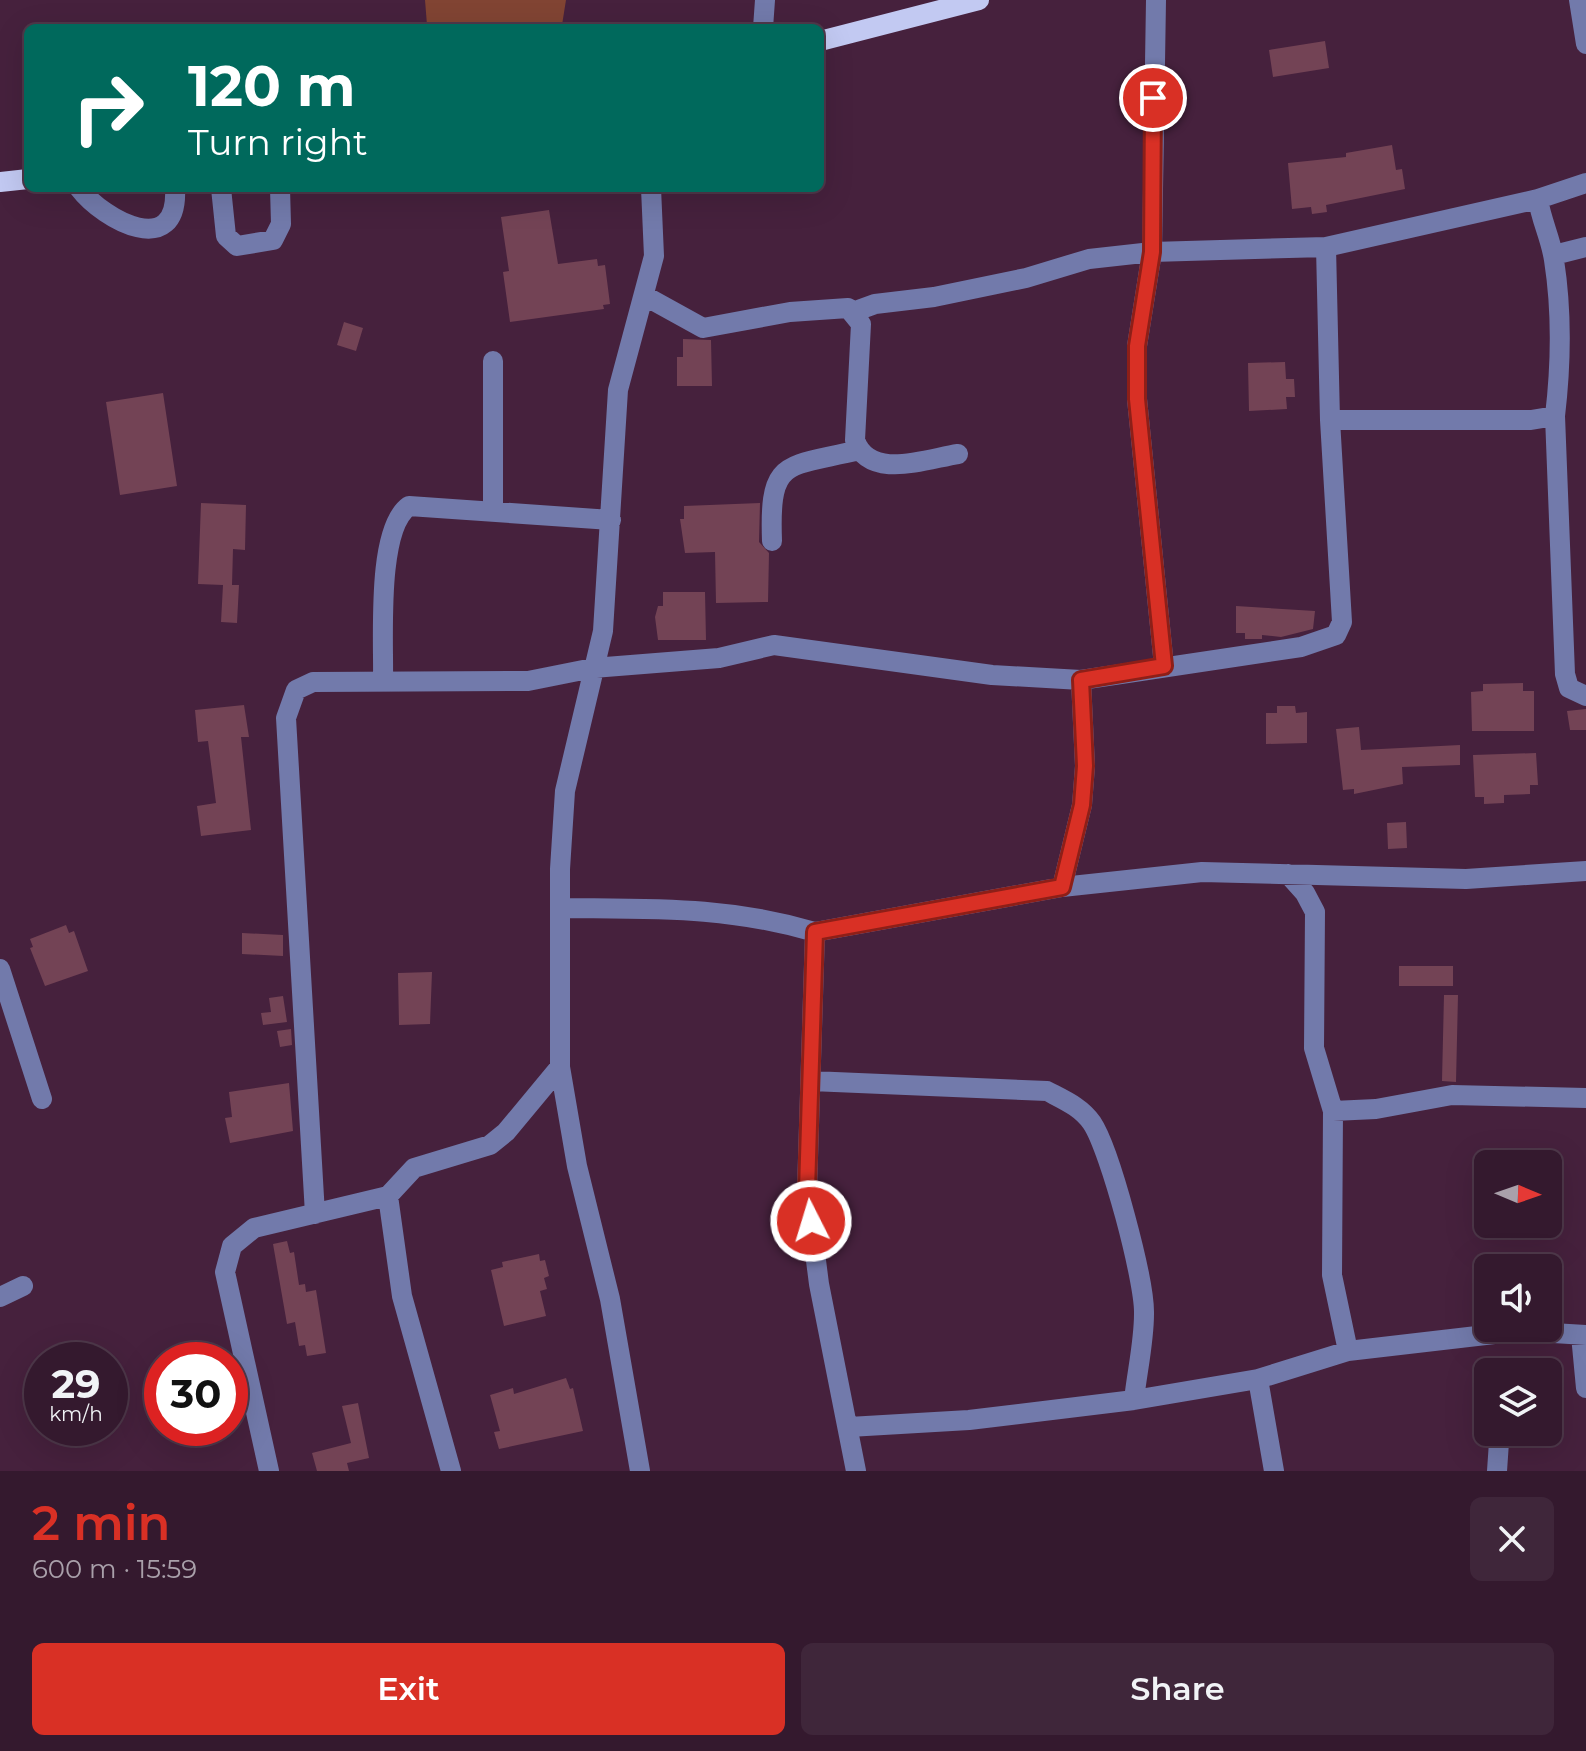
<!DOCTYPE html>
<html lang="en">
<head>
<meta charset="utf-8">
<style>
  :root { --surface:#34192e; --page:#3f263a; --text:#f1f3f6; --muted:#a9a0aa; --line:#4e384a; --accent:#d93025 }
  body { margin:0; font-family:Montserrat,sans-serif; background:var(--page); color:var(--text); height:100vh; display:flex; flex-direction:column; font-size:30px; white-space:nowrap }
  * { box-sizing:border-box; margin:0 }
  p { font-size:26px; color:var(--muted) }
  .icon { flex:none; width:44px; height:44px; fill:none; stroke:currentColor; stroke-width:2; stroke-linecap:round; stroke-linejoin:round }
  .map { position:relative; height:1471px; overflow:hidden }
  .panel { display:flex; flex-direction:column; background:var(--surface); flex:1 }
  .panel>* { flex:none }
  .banner { position:absolute; left:24px; top:24px; width:800px; height:168px; border-radius:12px; box-shadow:0 8px 32px #0002,0 0 0 2px var(--line); background:#00695c; color:#fff; overflow:hidden }
  .needle { width:52px; rotate:92deg }
  .tools { position:absolute; left:1474px; top:1150px; display:grid; gap:16px }
  .tools a { display:grid; place-items:center; width:88px; height:88px; border-radius:12px; background:var(--surface); box-shadow:0 8px 32px #0002,0 0 0 2px var(--line); font-size:40px }
  .speed { position:absolute; left:24px; top:1342px; display:flex; gap:16px; font-size:40px; font-weight:700; text-align:center }
  .speed>* { display:grid; place-content:center; width:104px; height:104px; border-radius:50%; background:var(--surface); box-shadow:0 8px 32px #0002,0 0 0 2px var(--line); line-height:1 }
  .speed small { font-size:20px; font-weight:400 }
  .speed .limit { border:12px solid #d22; background:#fff; color:#111 }
  .pin { position:absolute; display:grid; place-items:center; width:68px; height:68px; color:#fff; margin:-34px; border:4px solid #fff; border-radius:50%; box-shadow:0 2px 8px #0007 }
  .me { position:absolute; width:88px; margin:-44px; rotate:355deg; stroke-linejoin:round; filter:drop-shadow(0 0 6px #0008) }
  .turn { display:flex; align-items:center; gap:28px; height:168px; padding:0 32px; font-size:36px }
  .turn .icon { width:104px; height:104px; stroke-width:2.5 }
  .turn b { display:block; font-size:56px; line-height:68px }
  .round { display:grid; place-items:center; flex:none; width:84px; height:84px; border-radius:12px; background:var(--page) }
  .overview { display:flex; align-items:center; justify-content:space-between; height:136px; padding:0 32px }
  h1 { font-size:48px; font-weight:600; line-height:60px; color:var(--accent) }
  .primary-button { display:flex; gap:16px; margin-top:auto; padding:16px 32px }
  .primary-button a { flex:1; height:92px; border-radius:12px; background:var(--accent); color:#fff; font-size:32px; font-weight:600; line-height:92px; text-align:center }
  .primary-button a+a { background:var(--page); color:var(--text) }
  .map>svg:first-child { display:block }
  .green { fill:#814433 }
  .building { fill:#734355 }
  .lines { fill:none; stroke-linecap:round; stroke-linejoin:round }
  .minor { stroke:#727aab; stroke-width:20 }
  .major { stroke:#c2c9f2; stroke-width:20 }
  .route-casing { stroke:#8d1f18; stroke-width:20 }
  .route { stroke:#d93025; stroke-width:14 }
</style>
</head>
<body>
<div class="map">
<svg width="1586" height="1471" viewBox="0 0 1586 1471">
  <rect width="100%" height="100%" fill="#46213d"/>
  <path class="green" d="M425 0H566L562 25 416 28 427 25Z"/>
  <path class="building" d="M1325 41 1329 68 1273 77 1269 50Z
    M1392 145 1396 170 1402 169 1405 189 1326 205 1327 212 1312 214 1311 207 1292 209 1288 163 1346 157V153Z
    M549 210 558 264 597 259 598 266 605 265 610 304 603 305 604 309 510 322 503 272 509 271 501 217Z
    M344 322 363 328 356 351 337 345Z
    M683 339 711 340 712 386H677V357H683Z
    M1285 362 1286 379H1294L1295 397H1286L1287 409 1249 411 1248 363Z
    M163 393 177 486 120 495 106 402Z
    M201 503 246 505 245 550 233 549 232 585H239L237 623 221 622 223 585 198 584Z
    M760 503 759 542 769 553 768 602 716 603 715 552 685 553 680 519H684V506Z
    M663 592H705L706 640H658L655 617 658 606H663Z
    M1236 606 1315 611 1313 629 1281 637 1262 635V639H1245V633H1236Z
    M1523 683V691H1534V731H1472L1471 692 1483 691V684Z
    M244 705 249 737H241L251 830 201 836 197 806 216 803 208 741 198 742 195 710Z
    M1277 706H1295L1296 713 1307 712V743L1266 744V713H1277Z
    M1586 709V730H1570L1567 711Z
    M1359 727 1361 750 1460 745V765L1402 767 1403 784 1354 794V789L1343 790 1336 729Z
    M1536 753 1538 785H1530V794L1504 795V803L1484 804V797H1475L1473 755Z
    M1406 822 1407 848 1388 849 1387 823Z
    M66 925 69 933 74 931 88 971 45 986 30 948 33 947 30 939Z
    M242 933 283 935V956L242 954Z
    M1399 966H1453V986H1399Z
    M432 972 430 1024 399 1025 398 973Z
    M1444 995H1458L1456 1082 1442 1081Z
    M283 996 287 1022 263 1025 261 1013 271 1012 269 998Z
    M291 1029 292 1045 280 1047 277 1031Z
    M289 1083 293 1131 230 1143 225 1118 232 1117 229 1092Z
    M287 1241 290 1253 294 1252 299 1285 305 1284 306 1292 316 1290 326 1353 307 1356 305 1345 299 1346 295 1322 287 1324 273 1244Z
    M539 1254 540 1261 545 1260 549 1276 544 1278 547 1289 540 1291 546 1316 504 1326 491 1270 503 1267 502 1262Z
    M566 1378 570 1389 573 1388 583 1431 499 1449 494 1432 500 1431 490 1395 513 1388 514 1394Z
    M358 1403 369 1458 347 1463 349 1471H317L312 1453 351 1443 342 1406Z"/>
  <g class="lines">
    <path class="minor" d="M1156 0 1152 252 1137 346V399L1164 666
      M1579 0 1586 44
      M763 28 765 0
      M79 188C104 221 179 260 175 188
      M221 188 226 236 237 246 273 240 281 224 280 188
      M1554 255 1586 247
      M645 296 703 328 790 312 848 308 861 324 855 440C869 481 926 459 958 454
      M853 312 875 304 934 297 1026 278 1089 259 1152 252 1326 247 1538 199 1586 183
      M493 361V509
      M1555 416 1565 674 1569 688 1586 696
      M1330 420H1531L1555 416C1561 365 1562 311 1554 260 1551 239 1541 220 1538 199
      M772 541C769 457 785 468 859 450
      M383 680C384 641 376 529 409 506L611 520
      M1288 874 1305 893 1315 912 1314 1048 1333 1111 1332 1275 1348 1351
      M1062 887 1082 805 1085 766 1081 680
      M562 908C653 909 727 906 815 932L807 1190 819 1284 856 1471
      M815 932 1062 887 1202 872 1466 879 1586 871
      M0 969 42 1099
      M811 1081 1047 1091C1064 1100 1081 1107 1092 1123 1110 1150 1145 1281 1144 1314 1144 1342 1137 1372 1134 1400
      M1333 1111 1376 1109 1452 1095 1586 1098
      M388 1196 414 1168 490 1145 506 1132 560 1067
      M315 1214 286 718 296 690 313 682 528 681 593 668 719 658 774 645 992 675 1081 680 1301 647 1336 635 1342 622 1330 420 1326 247
      M0 1297 23 1286
      M1581 1335 1586 1388
      M1258 1379 1274 1471
      M849 1427 969 1420 1134 1400 1258 1379 1348 1351 1520 1331 1586 1335
      M269 1471 225 1272 232 1246 254 1228 388 1196 402 1296 451 1471
      M640 1471 610 1299 577 1166 560 1067V869L565 791 603 631 618 390 654 256 651 188
      M1497 1471 1499 1442"/>
    <path class="major" d="M820 41 979 0
      M0 182 28 179"/>
  </g>
  <g class="lines">
    <g class="route-casing">
      <path id="route" d="M811 1221 807 1190 815 932 1062 887 1082 805 1085 766 1081 680 1164 666 1137 399V346L1152 252 1153 98"/>
    </g>
    <use href="#route" class="route"/>
  </g>
</svg>
<div class="tools">
<a><svg class="needle" viewBox="-14 -14 28 28"><path d="M0-13l5 13h-10z" fill="#e53935"/><path d="M0 13l5-13h-10z" fill="#a9a0aa"/></svg></a>
<a><svg class="icon" aria-label="sound" viewBox="0 0 24 24"><path d="M4 9h4l5-4v14l-5-4H4zM17 9q2 3 0 6"/></svg></a>
<a><svg class="icon" aria-label="layers" viewBox="0 0 24 24"><path d="M12 4l9 5-9 5-9-5zM3 14l9 5 9-5"/></svg></a>
</div>
<div class="speed"><div>29<small>km/h</small></div><div class="limit">30</div></div>
<div class="pin" style="left:1153px;top:98px;background:#d93025"><svg class="icon" aria-label="arrive" viewBox="0 0 24 24"><path d="M6 21V4h12l-3 4 3 4H6"/></svg></div>
<svg class="me" style="left:811px;top:1221px" viewBox="-20 -20 40 40"><circle r="17" fill="#d93025" stroke="#fff" stroke-width="3"/><path d="M0-11L8 9 0 5-8 9z" fill="#fff"/></svg>
<div class="banner">
<div class="turn"><svg class="icon" aria-label="right" viewBox="0 0 24 24"><path d="M7 20v-9h11M14 6l5 5-5 5"/></svg><div><b>120 m</b>Turn right</div></div>
</div>
</div>
<section class="panel">
<div class="overview"><div><h1>2 min</h1><p>600 m · 15:59</p></div><a class="round"><svg class="icon" aria-label="close" viewBox="0 0 24 24"><path d="M6 6l12 12M18 6L6 18"/></svg></a></div>
<div class="primary-button"><a>Exit</a><a>Share</a></div>
</section>
</body>
</html>
